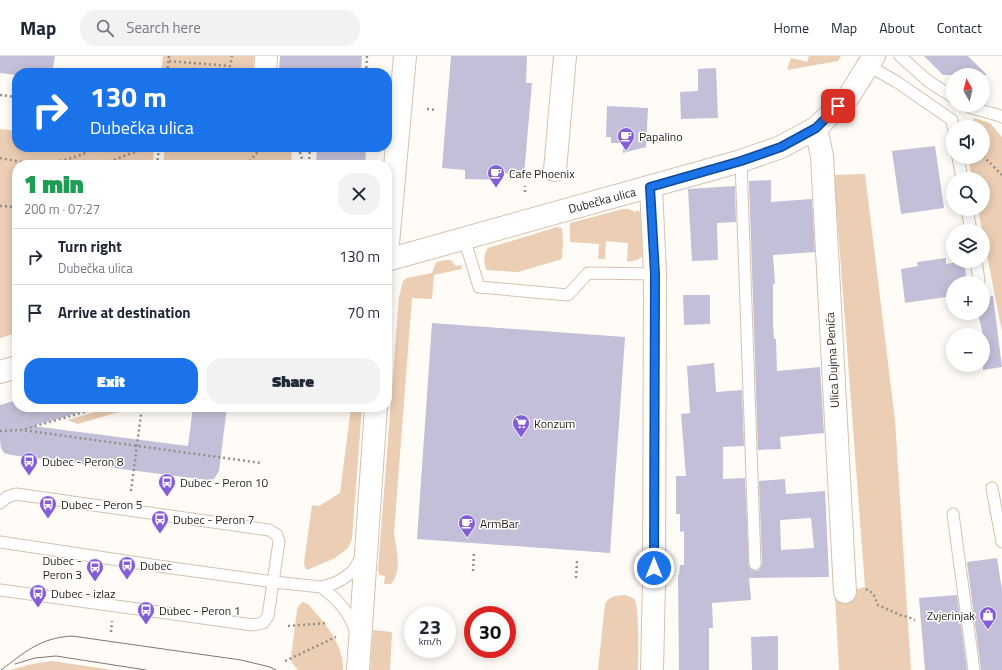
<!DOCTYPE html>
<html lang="en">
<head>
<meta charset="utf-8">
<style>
  :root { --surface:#fff; --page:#f2f2f3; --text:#1f2937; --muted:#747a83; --line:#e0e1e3; --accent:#1a73e8 }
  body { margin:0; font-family:"Titillium Web",sans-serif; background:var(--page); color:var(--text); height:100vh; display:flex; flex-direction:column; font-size:15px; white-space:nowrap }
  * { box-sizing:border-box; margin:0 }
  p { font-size:13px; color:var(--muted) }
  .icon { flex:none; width:22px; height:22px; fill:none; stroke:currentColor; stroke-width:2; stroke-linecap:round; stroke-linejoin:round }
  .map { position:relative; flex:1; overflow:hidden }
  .details { position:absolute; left:12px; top:104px; width:380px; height:252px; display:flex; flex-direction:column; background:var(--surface); border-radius:16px; box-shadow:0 2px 10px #0003 }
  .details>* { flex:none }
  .top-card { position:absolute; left:12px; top:12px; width:380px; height:84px; border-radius:16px; box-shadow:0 2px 10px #0003; background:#1a73e8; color:#fff; overflow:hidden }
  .needle { width:26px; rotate:352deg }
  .tools { position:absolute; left:946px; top:12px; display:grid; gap:8px }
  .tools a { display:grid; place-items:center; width:44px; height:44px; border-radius:50%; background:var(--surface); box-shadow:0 2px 10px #0003; font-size:20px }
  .speed { position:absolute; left:404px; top:550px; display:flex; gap:8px; font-size:20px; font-weight:700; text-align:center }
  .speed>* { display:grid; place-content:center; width:52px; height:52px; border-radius:50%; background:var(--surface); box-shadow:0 2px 10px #0003; line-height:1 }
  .speed small { font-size:10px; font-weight:400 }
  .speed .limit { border:6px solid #d22; background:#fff; color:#111 }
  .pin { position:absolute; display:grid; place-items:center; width:34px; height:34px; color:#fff; margin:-17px; border-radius:8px; box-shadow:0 2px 6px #0006 }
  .me { position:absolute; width:44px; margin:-22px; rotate:0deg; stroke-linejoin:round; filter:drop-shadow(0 0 3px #0008) }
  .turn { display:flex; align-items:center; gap:14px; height:84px; padding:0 12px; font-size:18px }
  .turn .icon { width:52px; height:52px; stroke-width:2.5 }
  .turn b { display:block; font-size:28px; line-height:34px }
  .round { display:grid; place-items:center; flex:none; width:42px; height:42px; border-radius:16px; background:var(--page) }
  .summary { display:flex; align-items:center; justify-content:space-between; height:68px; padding:0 12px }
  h1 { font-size:24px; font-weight:800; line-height:30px; color:#1e9e55 }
  .action { display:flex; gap:8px; margin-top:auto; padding:8px 12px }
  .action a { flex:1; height:46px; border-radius:16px; background:var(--accent); color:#fff; font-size:16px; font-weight:800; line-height:46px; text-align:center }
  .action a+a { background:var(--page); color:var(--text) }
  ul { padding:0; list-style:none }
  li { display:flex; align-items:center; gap:12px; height:56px; padding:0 12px; border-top:1px solid var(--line) }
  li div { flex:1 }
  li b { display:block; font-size:15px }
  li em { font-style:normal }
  header { display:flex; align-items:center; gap:24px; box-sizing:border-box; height:56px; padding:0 20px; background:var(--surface); border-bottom:1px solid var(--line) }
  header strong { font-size:19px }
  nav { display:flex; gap:22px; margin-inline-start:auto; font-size:14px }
  .search { width:280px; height:36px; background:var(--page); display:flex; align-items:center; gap:10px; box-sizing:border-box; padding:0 14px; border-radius:16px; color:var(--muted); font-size:15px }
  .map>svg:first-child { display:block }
  .green { fill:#ebceb3 }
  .building { fill:#c4bfd8; fill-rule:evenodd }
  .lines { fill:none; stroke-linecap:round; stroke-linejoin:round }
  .service-casing { stroke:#d6c1ae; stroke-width:13 }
  .minor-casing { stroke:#d6c1ae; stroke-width:24 }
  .path { stroke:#958f89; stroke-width:2.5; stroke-dasharray:2 3; stroke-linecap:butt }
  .service { stroke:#fff; stroke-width:11 }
  .minor { stroke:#fff; stroke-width:22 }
  .tram { stroke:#7e7872; stroke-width:1 }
  .route-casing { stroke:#114b97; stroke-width:10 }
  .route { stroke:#1a73e8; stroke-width:7 }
  .labels { text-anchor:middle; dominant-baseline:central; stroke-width:3; stroke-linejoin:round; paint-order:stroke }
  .poi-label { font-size:12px; fill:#261f17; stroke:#fff; text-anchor:start }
  .street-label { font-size:12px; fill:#261f17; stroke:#fff }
</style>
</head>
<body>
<header>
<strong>Map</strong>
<div class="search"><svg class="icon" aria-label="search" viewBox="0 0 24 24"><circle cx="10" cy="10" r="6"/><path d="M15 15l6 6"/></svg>Search here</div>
<nav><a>Home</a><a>Map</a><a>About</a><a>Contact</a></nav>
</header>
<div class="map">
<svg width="1002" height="614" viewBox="0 0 1002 614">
  <rect width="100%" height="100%" fill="#fffbf7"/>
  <path class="green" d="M163 0H254L252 17H161Z
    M809 0H841L838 5 787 14 791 2 807 6Z
    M975 62 990 67 1002 81V276L978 153H983V123H972L968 101H983V71H965Z
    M0 73 17 75V91H154L153 109H17V277L0 282Z
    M165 91H291L292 109H163Z
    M865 118 895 364 911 614H839L835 539 865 531 834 119Z
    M623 153H628L636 156 638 154 643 160 646 196C641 203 635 206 627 205L628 187 606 185 605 203H598L599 188 570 186V167Z
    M557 171 562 172 563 186 562 203 518 216 486 214C484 206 483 199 488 192Z
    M446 204H451L456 210 461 209 462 213 434 219 432 243 412 242 394 477C396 493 403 514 391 528H384L385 520 379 519 378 513 399 241 403 225 407 222 432 217 436 206Z
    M112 351H136L78 368 68 364Z
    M351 351H362L352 483 348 492 335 502 307 514 305 512 304 507 312 449 319 450 340 437Z
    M625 539C627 540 632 541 634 543 640 549 638 603 638 614H598L605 548C610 539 616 540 625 539Z
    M303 546 308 548C324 566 344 588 343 614H298L292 607 291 602 297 554 299 549Z
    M373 574 392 576 390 614H370Z
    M52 605 112 614H10L32 608Z"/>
  <path class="building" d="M0 0H55L52 17H17V19L0 17Z
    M280 0H362L361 17H279Z
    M451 0H527L526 27H532L524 119 502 117V124L465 123V114L442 112Z
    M924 0H968L987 19H943Z
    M716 12 718 62 681 63 680 36 698 35V13Z
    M607 50 648 52 646 91 623 97V87H611V81H606Z
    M935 90 944 152 901 158 892 95Z
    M317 91H366L365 109 316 107Z
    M771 124V146L812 143 815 196 773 199 775 228H773V267L774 283H776L777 315 820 311 824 377 780 381 781 393 758 394 749 125Z
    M735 130 736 166 717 167 718 204 692 205 688 133Z
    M946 202V208L964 205 967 227H953V240L905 247 901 213 918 210 917 206Z
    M683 239H710V268L684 269Z
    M993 240 1002 311 983 314V279L978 257H983V241Z
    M432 267 625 281 610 497 417 483Z
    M714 307 716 336 742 334 744 390 723 391V423L745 422 749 511 752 514 756 515 759 514 762 508 759 425 785 423 786 438 825 435 829 521 749 522 751 544 712 547 713 572H709V614H679L678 519H679L680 509H684V475L680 476V458H676V420H686L681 358 690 357 687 310ZM811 462 814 492 781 494 780 464Z
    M17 344V351H83L84 355 33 370 188 390 193 351H227L219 415 214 423 208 424 11 399 4 397 1 392 0 383V349Z
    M997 502 1002 534V614H981L967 506Z
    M957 539 967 614H925L919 542Z
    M778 580V614H752L751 581Z"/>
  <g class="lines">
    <g class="service-casing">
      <path id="service" d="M900 0 928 25 953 41
        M869 10 897 26 952 64 953 71
        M966 49 972 52 1001 60 1002 61
        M958 101 962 123
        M741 105 755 508
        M967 153 971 175
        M464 182 479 231 568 239 588 217 655 218
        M976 205 979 224
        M992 432 1002 486
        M0 447 7 441 16 438 269 474 277 479 279 486 268 560 263 567 253 569 0 534
        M953 458 974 614
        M0 486 165 511 274 526 321 531 335 527 344 522 353 515 362 500
        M321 531C338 543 350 557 356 577"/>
    </g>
    <g class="minor-casing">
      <path id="minor" d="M265 17 266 0
        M816 72 822 100 845 536
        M555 114 565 0
        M651 131 655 218 654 527 652 614
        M387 199 405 0
        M387 204 741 105 781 91 816 72 849 40 874 0
        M0 316 17 311
        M358 614 376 351"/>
    </g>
    <path class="path" d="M169 5 230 10 232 0
      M167 17 169 0
      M366 17 367 0
      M0 39 17 41
      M427 53 436 54
      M299 91C301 99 300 105 309 107V109
      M310 91 309 107 333 109
      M983 100 1002 119
      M0 102C11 104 23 107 34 107 50 108 83 102 94 91
      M100 109 148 91
      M157 109 159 91
      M246 109 262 91
      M525 136V130
      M0 150 17 151
      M25 373 102 351
      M0 375 22 374 261 407
      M131 435 142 351
      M473 515 474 497
      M576 522 577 505
      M866 533 873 537 878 549 900 559 908 561 915 564
      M288 570 328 567
      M111 576 112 565
      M285 605 336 581"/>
    <use href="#service" class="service"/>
    <use href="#minor" class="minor"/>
    <path class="tram" d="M15 608 35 602 56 600 146 614
      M1 614C25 596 40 582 72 580L241 604 270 611 276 614"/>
  </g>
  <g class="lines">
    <g class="route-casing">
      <path id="route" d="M654 512 655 218 650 131 741 105 781 91 816 72 838 50"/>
    </g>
    <use href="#route" class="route"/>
  </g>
  <defs>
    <g id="cafe-pin" transform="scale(0.9)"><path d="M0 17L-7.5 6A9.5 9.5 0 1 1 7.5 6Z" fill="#845ed8" stroke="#fff"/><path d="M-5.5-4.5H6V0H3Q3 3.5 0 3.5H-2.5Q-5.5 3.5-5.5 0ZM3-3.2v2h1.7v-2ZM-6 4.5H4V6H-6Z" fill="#fff"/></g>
    <g id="supermarket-pin" transform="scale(0.9)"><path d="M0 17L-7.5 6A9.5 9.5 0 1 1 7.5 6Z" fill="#845ed8" stroke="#fff"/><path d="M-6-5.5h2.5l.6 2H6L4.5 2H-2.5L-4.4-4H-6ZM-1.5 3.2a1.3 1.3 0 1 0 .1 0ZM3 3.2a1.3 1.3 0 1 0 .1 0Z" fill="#fff"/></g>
    <g id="bus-pin" transform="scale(0.9)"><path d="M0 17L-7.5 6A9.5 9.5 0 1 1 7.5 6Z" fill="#845ed8" stroke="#fff"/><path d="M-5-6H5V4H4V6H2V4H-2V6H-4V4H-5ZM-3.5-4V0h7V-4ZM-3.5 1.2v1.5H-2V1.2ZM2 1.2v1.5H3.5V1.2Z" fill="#fff"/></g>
    <g id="shop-pin" transform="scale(0.9)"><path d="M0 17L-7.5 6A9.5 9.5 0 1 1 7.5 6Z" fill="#845ed8" stroke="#fff"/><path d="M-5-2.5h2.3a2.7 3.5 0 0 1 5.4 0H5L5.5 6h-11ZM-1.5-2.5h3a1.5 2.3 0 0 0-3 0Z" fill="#fff"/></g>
  </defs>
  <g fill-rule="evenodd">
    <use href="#cafe-pin" x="626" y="80"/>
    <use href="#cafe-pin" x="496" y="117"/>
    <use href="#supermarket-pin" x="521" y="367"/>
    <use href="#bus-pin" x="29" y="405"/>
    <use href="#bus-pin" x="167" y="426"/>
    <use href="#bus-pin" x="48" y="448"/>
    <use href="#bus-pin" x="160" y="463"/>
    <use href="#cafe-pin" x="467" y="467"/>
    <use href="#bus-pin" x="127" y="509"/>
    <use href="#bus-pin" x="95" y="511"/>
    <use href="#bus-pin" x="38" y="537"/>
    <use href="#bus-pin" x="146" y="554"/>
    <use href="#shop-pin" x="988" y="559"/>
  </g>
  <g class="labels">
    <g class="poi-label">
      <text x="639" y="80">Papalino</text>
      <text x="509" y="117">Cafe Phoenix</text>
      <text x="534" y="367">Konzum</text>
      <text x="42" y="405">Dubec - Peron 8</text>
      <text x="180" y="426">Dubec - Peron 10</text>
      <text x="61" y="448">Dubec - Peron 5</text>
      <text x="173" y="463">Dubec - Peron 7</text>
      <text x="480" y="467">ArmBar</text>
      <text x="82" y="504" text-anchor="end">Dubec -<tspan x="82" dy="14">Peron 3</tspan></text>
      <text x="140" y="509">Dubec</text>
      <text x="51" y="537">Dubec - izlaz</text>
      <text x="159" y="554">Dubec - Peron 1</text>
      <text x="975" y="559" text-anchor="end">Zvjerinjak</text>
    </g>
    <g class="street-label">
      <text transform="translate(602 144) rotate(-15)">Dubečka ulica</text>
      <text transform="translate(832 304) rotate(-93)">Ulica Dujma Penića</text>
    </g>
  </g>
</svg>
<div class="tools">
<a><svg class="needle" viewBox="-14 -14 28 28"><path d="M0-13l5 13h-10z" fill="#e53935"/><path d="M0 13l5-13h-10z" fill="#747a83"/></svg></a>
<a><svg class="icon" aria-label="sound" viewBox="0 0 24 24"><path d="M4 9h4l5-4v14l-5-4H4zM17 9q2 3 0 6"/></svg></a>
<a><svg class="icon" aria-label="search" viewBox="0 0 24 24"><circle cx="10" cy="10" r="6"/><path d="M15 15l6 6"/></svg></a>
<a><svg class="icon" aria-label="layers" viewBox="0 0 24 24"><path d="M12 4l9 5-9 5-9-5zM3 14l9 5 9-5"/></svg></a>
<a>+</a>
<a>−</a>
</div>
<div class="speed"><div>23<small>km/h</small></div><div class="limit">30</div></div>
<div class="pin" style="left:838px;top:50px;background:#d93025"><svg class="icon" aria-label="arrive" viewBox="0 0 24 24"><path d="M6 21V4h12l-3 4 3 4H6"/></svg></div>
<svg class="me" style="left:654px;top:512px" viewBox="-20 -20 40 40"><circle r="17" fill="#1a73e8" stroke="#fff" stroke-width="3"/><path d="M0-11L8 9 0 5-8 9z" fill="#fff"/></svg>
<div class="top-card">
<div class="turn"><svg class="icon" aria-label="right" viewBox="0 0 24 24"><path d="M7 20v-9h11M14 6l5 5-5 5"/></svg><div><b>130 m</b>Dubečka ulica</div></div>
</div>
<section class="details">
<div class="summary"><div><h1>1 min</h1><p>200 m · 07:27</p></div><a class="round"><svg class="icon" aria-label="close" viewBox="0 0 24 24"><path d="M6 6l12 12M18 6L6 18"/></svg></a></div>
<ul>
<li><svg class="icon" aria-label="right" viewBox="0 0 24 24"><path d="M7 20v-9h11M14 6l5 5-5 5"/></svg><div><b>Turn right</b><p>Dubečka ulica</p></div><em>130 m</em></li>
<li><svg class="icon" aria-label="arrive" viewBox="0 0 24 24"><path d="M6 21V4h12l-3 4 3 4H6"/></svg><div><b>Arrive at destination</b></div><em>70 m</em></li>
</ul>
<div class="action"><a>Exit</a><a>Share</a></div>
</section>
</div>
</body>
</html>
